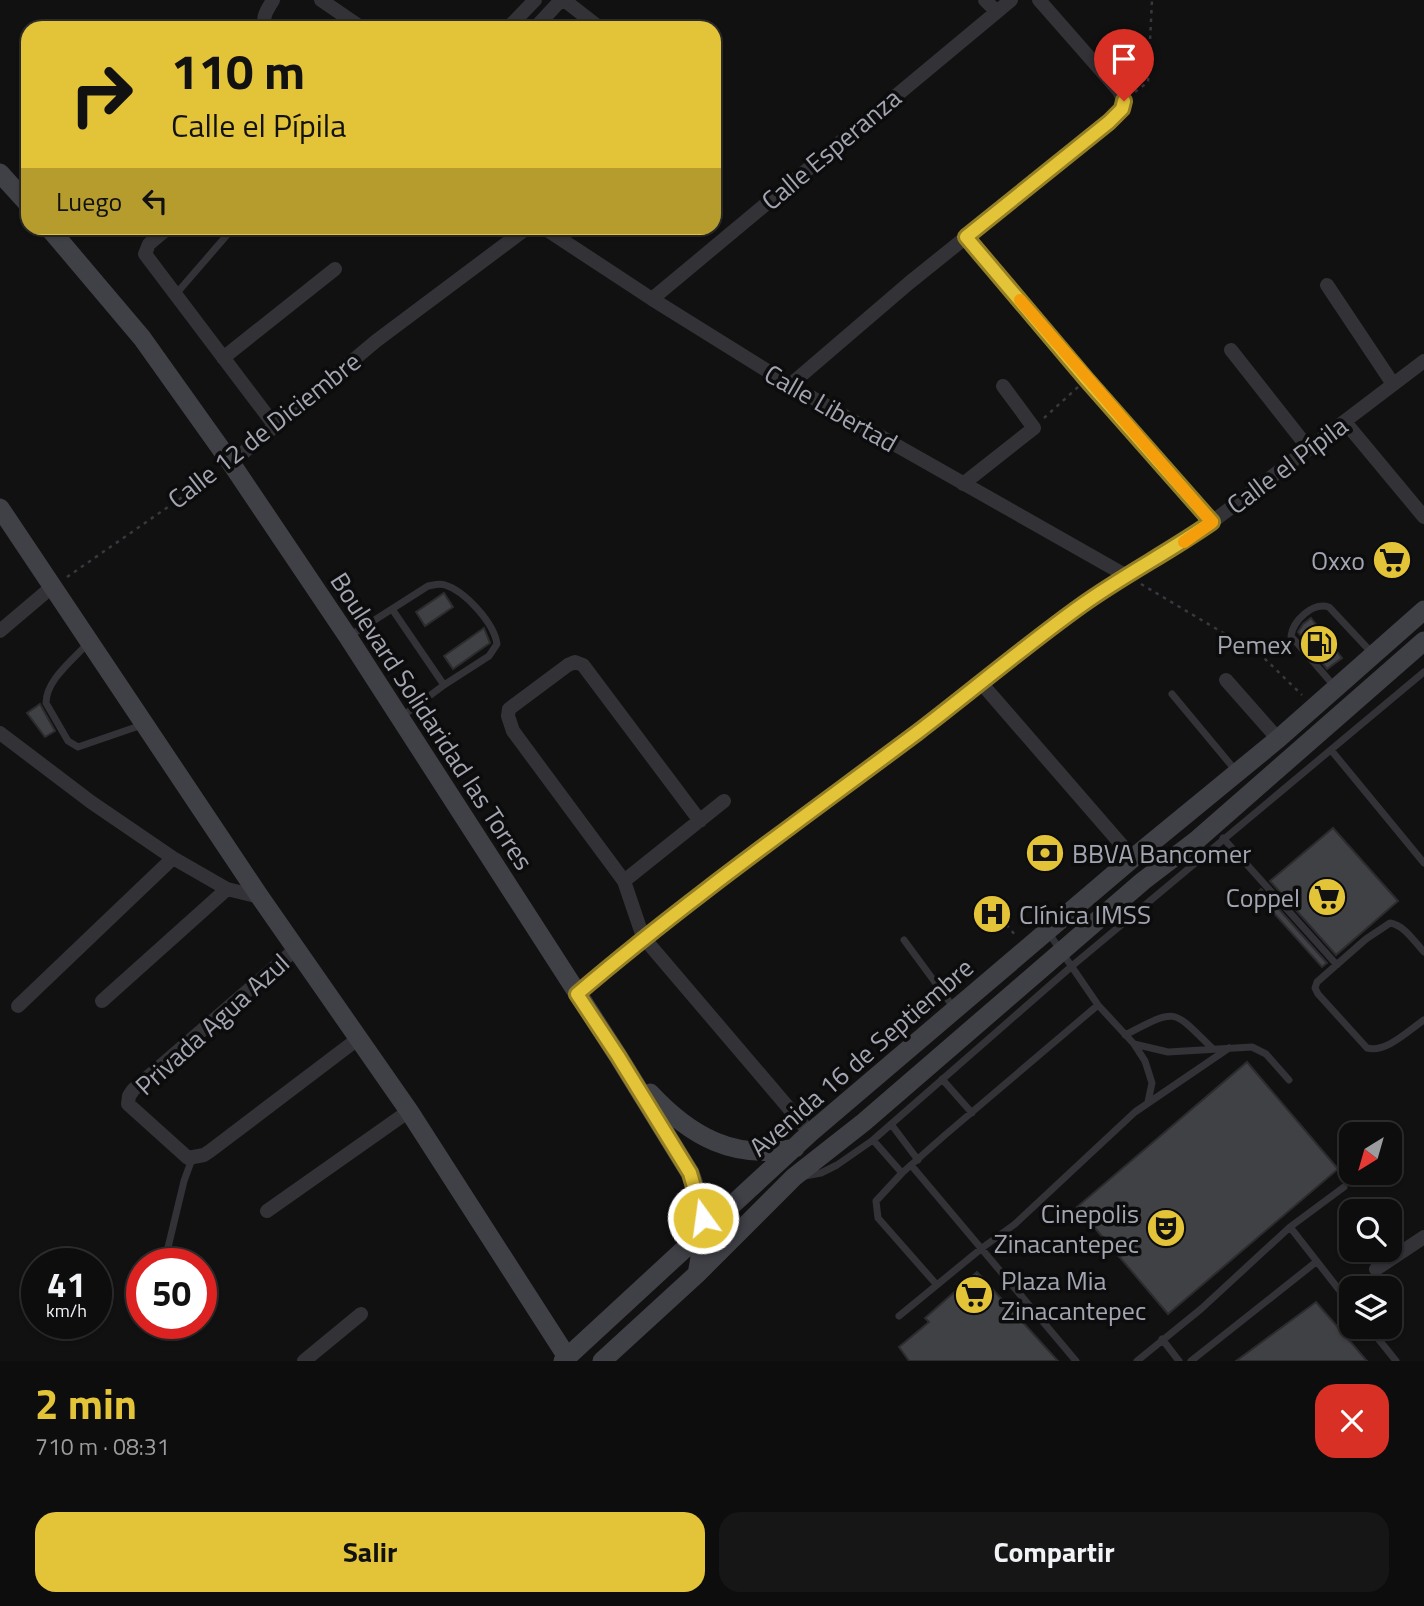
<!DOCTYPE html>
<html lang="es">
<head>
<meta charset="utf-8">
<style>
  :root { --surface:#0d0d0e; --page:#161617; --text:#f1f3f6; --muted:#9a9c9e; --line:#2d2d2e; --accent:#e3c338 }
  body { margin:0; font-family:"Titillium Web",sans-serif; background:var(--page); color:var(--text); height:100vh; display:flex; flex-direction:column; font-size:26px; white-space:nowrap }
  * { box-sizing:border-box; margin:0 }
  p { font-size:23px; color:var(--muted) }
  .icon { flex:none; width:38px; height:38px; fill:none; stroke:currentColor; stroke-width:2; stroke-linecap:round; stroke-linejoin:round }
  .map { position:relative; height:1361px; overflow:hidden }
  .side { display:flex; flex-direction:column; background:var(--surface); flex:1 }
  .side>* { flex:none }
  .banner { position:absolute; left:21px; top:21px; width:700px; height:214px; border-radius:21px; box-shadow:0 2px 5px #0004,0 0 0 2px var(--line); background:#e3c338; color:#111; overflow:hidden }
  .needle { width:46px; rotate:217deg }
  .controls { position:absolute; left:1339px; top:1122px; display:grid; gap:14px }
  .controls a { display:grid; place-items:center; width:63px; height:63px; border-radius:14px; background:var(--surface); box-shadow:0 2px 5px #0004,0 0 0 2px var(--line); font-size:35px }
  .speed { position:absolute; left:21px; top:1248px; display:flex; gap:14px; font-size:35px; font-weight:700; text-align:center }
  .speed>* { display:grid; place-content:center; width:91px; height:91px; border-radius:50%; background:var(--surface); box-shadow:0 2px 5px #0004,0 0 0 2px var(--line); line-height:1 }
  .speed small { font-size:18px; font-weight:400 }
  .speed .limit { border:10px solid #d22; background:#fff; color:#111 }
  .pin { position:absolute; display:grid; place-items:center; width:60px; height:60px; color:#fff; margin:-72px -30px; border-radius:50% 50% 50% 0; rotate:-45deg; box-shadow:0 0 7px #0007 }
  .pin .icon { rotate:45deg }
  .me { position:absolute; width:77px; margin:-38px; rotate:346deg; stroke-linejoin:round; filter:drop-shadow(0 0 5px #0008) }
  .turn { display:flex; align-items:center; gap:24px; height:147px; padding:0 35px; font-size:32px }
  .turn .icon { width:91px; height:91px; stroke-width:2.5 }
  .turn b { display:block; font-size:49px; line-height:60px }
  .then { display:flex; align-items:center; height:66px; padding:0 35px; background:#0003; gap:14px; font-size:26px }
  .round { display:grid; place-items:center; flex:none; width:74px; height:74px; border-radius:21px; background:var(--page) }
  .headline { display:flex; align-items:center; justify-content:space-between; height:119px; padding:0 35px }
  h1 { font-size:42px; font-weight:700; line-height:52px; color:var(--accent) }
  .cta { display:flex; gap:14px; margin-top:auto; padding:14px 35px }
  .cta a { flex:1; height:80px; border-radius:21px; background:var(--accent); color:#111; font-size:28px; font-weight:700; line-height:80px; text-align:center }
  .cta a+a { background:var(--page); color:var(--text) }
  .map>svg:first-child { display:block }
  .building { fill:#404145; stroke:#2c2b2e; stroke-width:2 }
  .lines { fill:none; stroke-linecap:round; stroke-linejoin:round }
  .path { stroke:#38393e; stroke-width:2.5; stroke-dasharray:3.5 5; stroke-linecap:butt }
  .service { stroke:#323237; stroke-width:7 }
  .minor { stroke:#323237; stroke-width:14 }
  .secondary { stroke:#404147; stroke-width:19 }
  .route-casing { stroke:#947f24; stroke-width:18 }
  .route { stroke:#e3c338; stroke-width:12 }
  .slow { stroke:#f59e0b; stroke-width:12 }
  .labels { text-anchor:middle; dominant-baseline:central; stroke-width:7; stroke-linejoin:round; paint-order:stroke }
  .street-label { font-size:26px; fill:#a3a6b2; stroke:#0c0c0d }
  .poi-label { font-size:26px; fill:#a3a6b2; stroke:#0c0c0d; text-anchor:end }
</style>
</head>
<body>
<div class="map">
<svg width="1424" height="1361" viewBox="0 0 1424 1361">
  <rect width="100%" height="100%" fill="#111112"/>
  <path class="building" d="M444 593 453 607 425 626 416 612Z
    M1311 618 1342 658 1327 669 1298 632 1303 624Z
    M484 628 490 643 453 669 444 656Z
    M40 704 55 731 45 737 27 713Z
    M1333 828 1398 901 1336 955 1270 881Z
    M1261 889 1327 963 1322 967 1256 893Z
    M1247 1062 1338 1169 1168 1314 1077 1207Z
    M977 1272 1058 1361H909L899 1347 929 1322 925 1318Z
    M1316 1302 1367 1361H1236Z"/>
  <g class="lines">
    <path class="path" d="M1135 92 1148 82 1152 0
      M1044 418 1078 387
      M67 577 217 473
      M1141 584 1262 656 1302 695
      M1001 918 1015 935"/>
    <path class="service" d="M176 294 233 228
      M392 609 444 685
      M348 637 428 586C434 585 439 583 445 585 465 591 494 623 497 644L489 656 444 685 400 718
      M88 643C73 660 46 680 46 703L68 741 78 747 142 725
      M1335 687 1291 636C1293 621 1312 602 1329 607L1372 653
      M1172 694 1236 771
      M1331 750 1424 863
      M1223 838 1337 965
      M1048 932 1098 1005 1134 1044 1145 1061 1152 1083 1148 1102
      M904 940 954 1008
      M1424 952C1414 941 1404 925 1390 923L1366 939 1317 982 1315 988 1318 994 1367 1048C1386 1053 1408 1031 1424 1020
      M1125 1035C1178 1008 1171 1008 1213 1049
      M1134 1044 1168 1052 1252 1047 1266 1054 1289 1080
      M942 1079 972 1113
      M891 1124 918 1160
      M873 1140 902 1173
      M911 1165 1076 1361
      M805 1176 821 1173 837 1165 873 1140 1072 966 1424 672
      M1290 1227 1351 1305
      M164 1264 184 1181 192 1159
      M936 1284 878 1218 876 1201 902 1173 945 1135 1098 1005
      M899 1316 982 1248 1015 1224 1135 1112 1229 1048
      M1368 1326 1396 1361
      M1162 1339 1179 1361
      M1137 1361 1201 1309 1290 1227 1344 1187
      M1191 1361 1316 1262"/>
    <path class="minor" d="M321 0 362 28
      M564 0 600 28
      M985 0 997 12
      M267 28C260 18 268 9 273 0
      M508 28 535 0
      M535 28 561 0
      M168 228 149 244 145 254 275 426
      M544 228 652 299 790 385 1125 575
      M966 237 1212 522
      M1327 285 1393 384
      M652 299 1011 0
      M1231 350 1309 449
      M223 358 335 269
      M790 385 909 283 1109 122 1122 109 1124 101 1119 91 1039 0
      M1345 422 1424 517
      M231 463 376 341 527 228
      M963 484 1034 428 1003 386
      M0 631 53 586
      M1226 680 1278 739
      M982 684 1133 858
      M0 733 91 802 173 858 227 889 260 897
      M700 821 583 665 575 662 568 665 509 709 508 716 513 731 624 881 643 937 810 1133
      M624 881 724 801
      M297 948 133 1090 129 1096 128 1104 188 1158 204 1155 210 1151 359 1038
      M577 994 643 937 982 684 1080 606 1125 575 1181 543 1212 522 1424 361
      M102 1001 227 889
      M18 1006 173 858
      M267 1211 409 1111
      M1376 1269 1424 1237
      M304 1361 361 1314"/>
    <path class="secondary" d="M0 173 28 204
      M49 228 142 338 231 463 348 637 618 1056 690 1173C704 1209 705 1236 697 1274
      M0 508 260 897 409 1111 567 1357
      M650 1093C690 1136 734 1161 795 1148
      M563 1361 810 1133 1133 858 1278 739 1424 610
      M602 1361 697 1274 794 1177 864 1122 1143 881 1198 839 1424 641"/>
  </g>
  <g class="lines">
    <g class="route-casing">
      <path id="route" d="M703 1218 690 1173 618 1056 577 994C686 901 803 818 918 732 973 690 1026 645 1082 605 1124 575 1169 552 1212 522L1086 379 966 237 1109 122 1122 109 1124 101"/>
    </g>
    <use href="#route" class="route"/>
    <path class="slow" d="M1020 300 1212 522 1184 542"/>
  </g>
  <defs>
    <g id="supermarket-disc" transform="scale(2.0125)"><circle r="9.5" fill="#e3c338" stroke="#0c0c0d"/><path d="M-6-5.5h2.5l.6 2H6L4.5 2H-2.5L-4.4-4H-6ZM-1.5 3.2a1.3 1.3 0 1 0 .1 0ZM3 3.2a1.3 1.3 0 1 0 .1 0Z" fill="#111"/></g>
    <g id="fuel-disc" transform="scale(2.0125)"><circle r="9.5" fill="#e3c338" stroke="#0c0c0d"/><path d="M-5.5-6h7V0h2V4h1.3V-2.5L3-4.5l.8-.8L6-3V5H2.5V1h-1V6h-7ZM-4.2-4.7v3.2H.2V-4.7Z" fill="#111"/></g>
    <g id="bank-disc" transform="scale(2.0125)"><circle r="9.5" fill="#e3c338" stroke="#0c0c0d"/><path d="M-6-4H6V4H-6ZM0-2.3a2.3 2.3 0 1 0 0 4.6a2.3 2.3 0 1 0 0-4.6Z" fill="#111"/></g>
    <g id="hospital-disc" transform="scale(2.0125)"><circle r="9.5" fill="#e3c338" stroke="#0c0c0d"/><path d="M-5-5h3v3.5h4V-5h3V5h-3V1.5h-4V5h-3Z" fill="#111"/></g>
    <g id="theatre-disc" transform="scale(2.0125)"><circle r="9.5" fill="#e3c338" stroke="#0c0c0d"/><path d="M-5-5.5Q0-4 5-5.5V0Q5 5 0 6Q-5 5-5 0ZM-3.3-2.5H-1v1.5H-3.3ZM1-2.5H3.3v1.5H1ZM-2.8 1Q0 5.5 2.8 1Z" fill="#111"/></g>
  </defs>
  <g fill-rule="evenodd">
    <use href="#supermarket-disc" x="1392" y="560"/>
    <use href="#fuel-disc" x="1319" y="644"/>
    <use href="#bank-disc" x="1045" y="853"/>
    <use href="#supermarket-disc" x="1327" y="897"/>
    <use href="#hospital-disc" x="992" y="914"/>
    <use href="#theatre-disc" x="1166" y="1228"/>
    <use href="#supermarket-disc" x="974" y="1295"/>
  </g>
  <g class="labels">
    <g class="street-label">
      <text transform="translate(831 149) rotate(-40)">Calle Esperanza</text>
      <text transform="translate(831 408) rotate(30)">Calle Libertad</text>
      <text transform="translate(264 430) rotate(-38)">Calle 12 de Diciembre</text>
      <text transform="translate(1287 465) rotate(-37)">Calle el Pípila</text>
      <text transform="translate(432 721) rotate(57)">Boulevard Solidaridad las Torres</text>
      <text transform="translate(212 1024) rotate(-42)">Privada Agua Azul</text>
      <text transform="translate(861 1057) rotate(-41)">Avenida 16 de Septiembre</text>
    </g>
    <g class="poi-label">
      <text x="1365" y="560">Oxxo</text>
      <text x="1292" y="644">Pemex</text>
      <text x="1072" y="853" text-anchor="start">BBVA Bancomer</text>
      <text x="1300" y="897">Coppel</text>
      <text x="1019" y="914" text-anchor="start">Clínica IMSS</text>
      <text x="1139" y="1213">Cinepolis<tspan x="1139" dy="30">Zinacantepec</tspan></text>
      <text x="1001" y="1280" text-anchor="start">Plaza Mia<tspan x="1001" dy="30">Zinacantepec</tspan></text>
    </g>
  </g>
</svg>
<div class="controls">
<a><svg class="needle" viewBox="-14 -14 28 28"><path d="M0-13l5 13h-10z" fill="#e53935"/><path d="M0 13l5-13h-10z" fill="#9a9c9e"/></svg></a>
<a><svg class="icon" aria-label="search" viewBox="0 0 24 24"><circle cx="10" cy="10" r="6"/><path d="M15 15l6 6"/></svg></a>
<a><svg class="icon" aria-label="layers" viewBox="0 0 24 24"><path d="M12 4l9 5-9 5-9-5zM3 14l9 5 9-5"/></svg></a>
</div>
<div class="speed"><div>41<small>km/h</small></div><div class="limit">50</div></div>
<div class="pin" style="left:1124px;top:101px;background:#d93025"><svg class="icon" aria-label="arrive" viewBox="0 0 24 24"><path d="M6 21V4h12l-3 4 3 4H6"/></svg></div>
<svg class="me" style="left:703px;top:1218px" viewBox="-20 -20 40 40"><circle r="17" fill="#e3c338" stroke="#fff" stroke-width="3"/><path d="M0-11L8 9 0 5-8 9z" fill="#fff"/></svg>
<div class="banner">
<div class="turn"><svg class="icon" aria-label="right" viewBox="0 0 24 24"><path d="M7 20v-9h11M14 6l5 5-5 5"/></svg><div><b>110 m</b>Calle el Pípila</div></div>
<div class="then">Luego<svg class="icon" aria-label="left" viewBox="0 0 24 24"><path d="M17 20v-9H6M10 6l-5 5 5 5"/></svg></div>
</div>
</div>
<section class="side">
<div class="headline"><div><h1>2 min</h1><p>710 m · 08:31</p></div><a class="round" style="background:#d93025;color:#fff"><svg class="icon" aria-label="close" viewBox="0 0 24 24"><path d="M6 6l12 12M18 6L6 18"/></svg></a></div>
<div class="cta"><a>Salir</a><a>Compartir</a></div>
</section>
</body>
</html>
